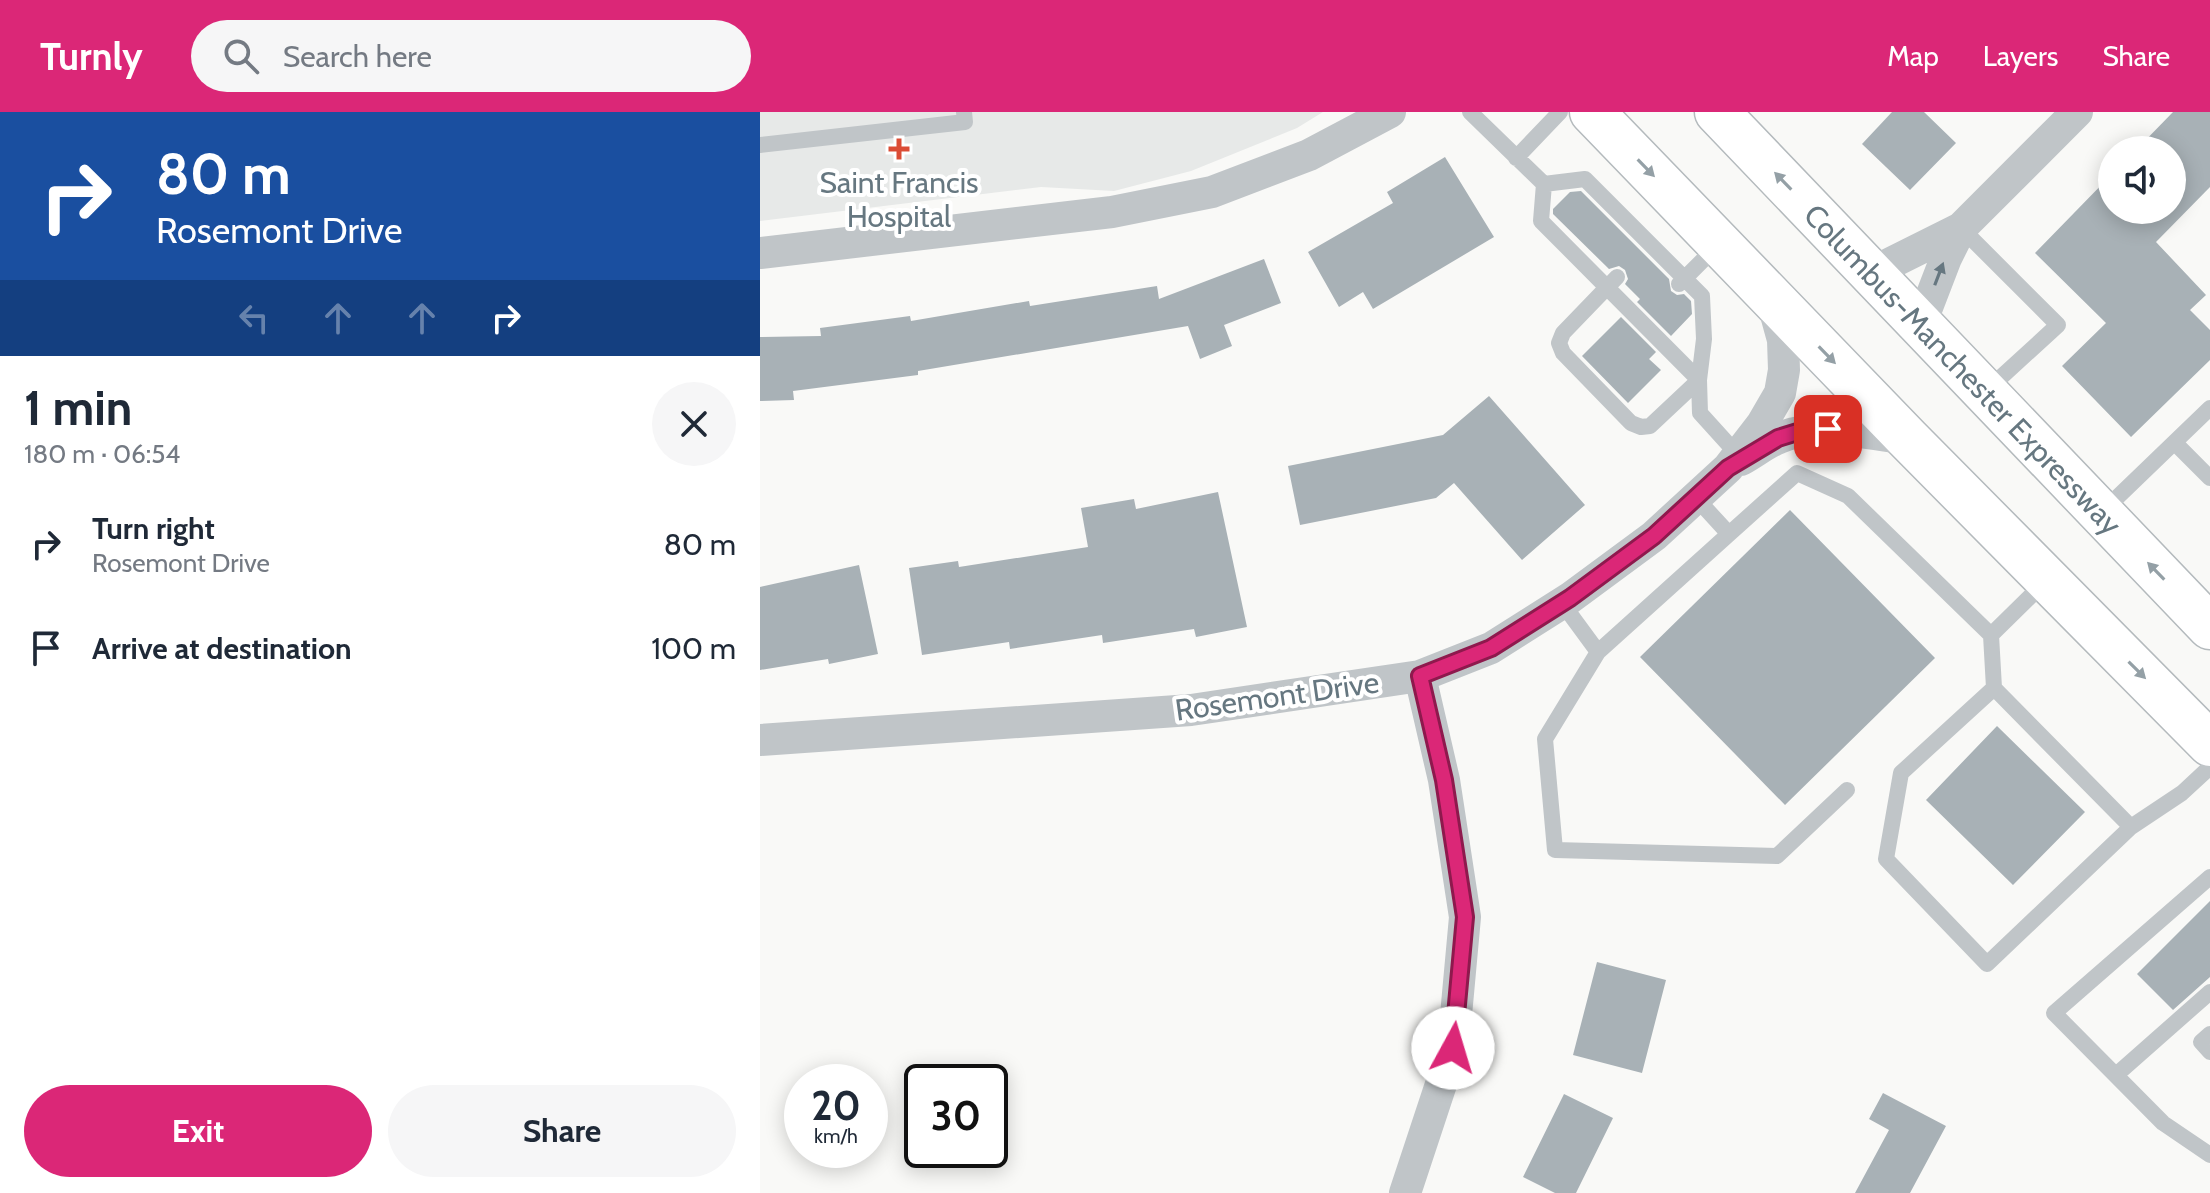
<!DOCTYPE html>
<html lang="en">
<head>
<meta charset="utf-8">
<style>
  :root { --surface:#fff; --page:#f6f6f7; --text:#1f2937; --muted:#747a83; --accent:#db2777 }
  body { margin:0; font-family:Cabin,sans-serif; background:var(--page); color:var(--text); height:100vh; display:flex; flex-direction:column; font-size:30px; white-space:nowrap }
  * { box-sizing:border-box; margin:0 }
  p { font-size:26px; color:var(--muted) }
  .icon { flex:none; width:44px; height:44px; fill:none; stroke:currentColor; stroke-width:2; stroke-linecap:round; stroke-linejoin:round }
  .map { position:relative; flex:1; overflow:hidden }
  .sheet { display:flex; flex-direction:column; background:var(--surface); width:760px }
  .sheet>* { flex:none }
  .hud { background:#1a4fa0; color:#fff; overflow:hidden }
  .buttons { position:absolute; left:1338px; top:24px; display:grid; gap:16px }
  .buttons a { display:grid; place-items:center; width:88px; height:88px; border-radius:50%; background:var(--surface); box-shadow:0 4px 20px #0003; font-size:40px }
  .speed { position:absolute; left:24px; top:952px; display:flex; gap:16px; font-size:40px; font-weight:700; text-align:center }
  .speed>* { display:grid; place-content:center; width:104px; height:104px; border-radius:50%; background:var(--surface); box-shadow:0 4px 20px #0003; line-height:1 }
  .speed small { font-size:20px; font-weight:400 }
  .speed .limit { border:4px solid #111; border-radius:12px; background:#fff; color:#111 }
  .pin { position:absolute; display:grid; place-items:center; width:68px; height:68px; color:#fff; margin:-34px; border-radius:16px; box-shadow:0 4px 12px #0006 }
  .me { position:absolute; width:88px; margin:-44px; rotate:6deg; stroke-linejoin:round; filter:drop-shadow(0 0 6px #0008) }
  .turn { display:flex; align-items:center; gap:28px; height:168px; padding:0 24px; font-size:36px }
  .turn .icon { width:104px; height:104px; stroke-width:2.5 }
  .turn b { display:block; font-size:56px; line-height:68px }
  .lanes { display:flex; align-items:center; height:76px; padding:0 24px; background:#0003; justify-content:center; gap:40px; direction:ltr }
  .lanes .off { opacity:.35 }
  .round { display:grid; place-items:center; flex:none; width:84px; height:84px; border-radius:42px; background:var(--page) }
  .head { display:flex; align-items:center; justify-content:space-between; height:136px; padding:0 24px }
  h1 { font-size:48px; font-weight:700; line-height:60px }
  .button { display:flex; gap:16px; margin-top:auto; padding:16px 24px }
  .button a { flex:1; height:92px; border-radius:48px; background:var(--accent); color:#fff; font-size:32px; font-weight:700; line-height:92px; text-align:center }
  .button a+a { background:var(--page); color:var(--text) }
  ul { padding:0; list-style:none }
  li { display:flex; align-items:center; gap:24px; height:104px; padding:0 24px }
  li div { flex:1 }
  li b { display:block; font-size:30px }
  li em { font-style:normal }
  header { display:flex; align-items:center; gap:48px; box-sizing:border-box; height:112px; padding:0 40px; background:var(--accent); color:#fff }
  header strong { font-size:38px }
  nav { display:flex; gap:44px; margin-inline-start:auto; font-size:28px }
  .search { width:560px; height:72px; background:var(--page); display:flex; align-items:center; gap:20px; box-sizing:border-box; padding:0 28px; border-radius:44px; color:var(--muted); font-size:30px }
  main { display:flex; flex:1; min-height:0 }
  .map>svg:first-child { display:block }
  .built { fill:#e7e9e8 }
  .building { fill:#a8b1b6 }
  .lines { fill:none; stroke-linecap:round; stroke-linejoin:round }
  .primary-casing { stroke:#b4babd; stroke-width:47 }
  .service { stroke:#c0c5c8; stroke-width:16 }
  .minor { stroke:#c0c5c8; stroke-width:32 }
  .primary { stroke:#fff; stroke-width:44 }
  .oneway { fill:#94a0a6 }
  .oneway2 { fill:#667780 }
  .route-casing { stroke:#8e194d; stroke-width:20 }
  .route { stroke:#db2777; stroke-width:14 }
  .poi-dot { fill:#db4c35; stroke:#fff; stroke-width:3 }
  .labels { text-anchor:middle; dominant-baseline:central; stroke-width:8; stroke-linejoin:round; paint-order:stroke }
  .poi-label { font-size:30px; fill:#667780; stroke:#fff }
  .street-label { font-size:30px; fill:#667780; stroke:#fff }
</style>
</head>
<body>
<header>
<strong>Turnly</strong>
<div class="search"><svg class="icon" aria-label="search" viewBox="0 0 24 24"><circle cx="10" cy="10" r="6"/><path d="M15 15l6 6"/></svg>Search here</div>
<nav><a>Map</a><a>Layers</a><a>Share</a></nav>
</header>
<main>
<section class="sheet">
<div class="hud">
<div class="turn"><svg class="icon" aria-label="right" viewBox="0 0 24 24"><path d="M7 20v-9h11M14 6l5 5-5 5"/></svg><div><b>80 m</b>Rosemont Drive</div></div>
<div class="lanes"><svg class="icon off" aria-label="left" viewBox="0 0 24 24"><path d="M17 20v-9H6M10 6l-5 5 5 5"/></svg><svg class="icon off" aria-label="ahead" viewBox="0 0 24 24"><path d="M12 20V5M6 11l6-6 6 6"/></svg><svg class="icon off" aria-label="ahead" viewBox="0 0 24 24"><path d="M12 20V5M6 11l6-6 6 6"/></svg><svg class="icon" aria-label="right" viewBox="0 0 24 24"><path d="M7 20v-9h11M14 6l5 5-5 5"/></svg></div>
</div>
<div class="head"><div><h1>1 min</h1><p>180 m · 06:54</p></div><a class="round"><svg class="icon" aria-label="close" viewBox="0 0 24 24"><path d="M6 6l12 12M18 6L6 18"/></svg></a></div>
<ul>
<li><svg class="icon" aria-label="right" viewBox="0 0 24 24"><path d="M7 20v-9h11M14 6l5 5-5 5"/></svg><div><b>Turn right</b><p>Rosemont Drive</p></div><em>80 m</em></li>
<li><svg class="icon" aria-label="arrive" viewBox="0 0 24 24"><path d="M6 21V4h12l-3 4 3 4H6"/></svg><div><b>Arrive at destination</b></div><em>100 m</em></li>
</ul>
<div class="button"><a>Exit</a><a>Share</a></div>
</section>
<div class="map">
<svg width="1450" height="1081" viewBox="0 0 1450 1081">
  <rect width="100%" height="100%" fill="#f9f9f7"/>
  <path class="built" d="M0 0H563L537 16 431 59 354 79 281 75 0 109Z"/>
  <path class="building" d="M1132 0H1164L1196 31 1150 78 1102 32Z
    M1413 0H1450V75L1396 130 1446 183 1430 198 1450 218V248L1371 325 1302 254 1346 211 1275 141 1352 62V98H1412V38H1376Z
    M685 45 734 125 613 197 603 180 579 195 548 140 633 91 627 80Z
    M821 79 909 167 911 179 917 183 924 182 931 189 932 202 911 224 877 190 880 187 865 172 868 167 865 158 859 154 849 157 793 102V97L810 80Z
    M504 147 521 191 464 213 472 234 440 247 428 214 158 259V263L33 279 34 288 0 289V225L61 224 60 216 150 204 151 209 269 189 270 194 397 174 399 187Z
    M861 205 896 240 889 247 901 258 868 291 822 244Z
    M729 284 825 393 762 448 694 371 676 386 540 413 528 354 683 323Z
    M458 380 487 515 436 525 434 517 343 531 342 523 250 537 249 530 162 543 149 456 198 449 199 455 328 435 321 396 374 387 376 397Z
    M1030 398 1175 546 1025 693 880 545Z
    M99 453 118 542 69 552 68 547 0 558V475Z
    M1237 614 1325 700 1253 773 1166 688Z
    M1450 789V865L1413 898 1377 862Z
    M837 850 906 868 882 961 813 943Z
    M1123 981 1186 1014 1150 1081H1095L1129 1018 1109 1007Z
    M804 982 853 1006 816 1081H795L763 1065Z"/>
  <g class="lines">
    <g class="primary-casing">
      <g id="primary">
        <path d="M832 0 1148 327 1450 632"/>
        <path id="s1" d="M957 0 1450 515"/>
      </g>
    </g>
    <path class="service" d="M710 0 784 72 781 109 939 268 940 301 978 343
      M0 33 205 10 204 0
      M756 46 800 0
      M784 72 825 67 942 184 944 227 939 268 890 314 881 315 871 311 803 241 799 231 803 221 857 165
      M1201 116 1298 213 1227 278
      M919 172 958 133
      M1415 331 1450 366
      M936 386 969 422 838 540 785 627 795 738 1017 744 1087 678
      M1342 400 1450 296
      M969 422 1037 361 1088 384 1231 523
      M1286 469 1231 523 1234 576 1371 715 1422 681 1450 655
      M802 491 838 540
      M1234 576 1141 661 1126 747 1227 852 1371 715
      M1450 765 1294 901 1403 1011 1450 1043
      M1450 922 1441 930 1450 940
      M1356 963 1450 880"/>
    <path class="minor" d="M0 141 352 100 452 80 549 43 630 0
      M1111 161 1201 116 1317 0
      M1161 211 1186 146 1201 116
      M981 348C994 341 1006 331 1019 326 1060 309 1106 322 1148 327
      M0 628 431 598 660 564 731 536 810 486 894 424 968 356 1002 312 1020 281 1024 258 1023 228 1012 188
      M645 1081 693 936 705 805 684 668 660 564"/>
    <use href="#primary" class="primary"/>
  </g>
  <defs><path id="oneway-solid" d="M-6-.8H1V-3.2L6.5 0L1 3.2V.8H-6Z" transform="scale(2)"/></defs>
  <g class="oneway">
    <use href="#oneway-solid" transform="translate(886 56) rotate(46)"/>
    <use href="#oneway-solid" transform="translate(1023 69) rotate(-134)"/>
    <use href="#oneway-solid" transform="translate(1067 243) rotate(46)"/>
    <use href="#oneway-solid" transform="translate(1396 459) rotate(-134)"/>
    <use href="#oneway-solid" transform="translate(1377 558) rotate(45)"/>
  </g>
  <use class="oneway2" href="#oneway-solid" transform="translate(1179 162) rotate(-69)"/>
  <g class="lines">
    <g class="route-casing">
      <path id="route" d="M693 936 705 805 684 668 660 564 731 536 810 486 894 424 968 356 1018 326 1047 317H1068"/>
    </g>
    <use href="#route" class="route"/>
  </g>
  <path class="poi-dot" d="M135 25h8v8h8v8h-8v8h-8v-8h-8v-8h8z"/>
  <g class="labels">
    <g class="poi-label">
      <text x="139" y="70">Saint Francis<tspan x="139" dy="34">Hospital</tspan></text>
    </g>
    <g class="street-label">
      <text stroke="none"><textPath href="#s1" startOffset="356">Columbus-Manchester Expressway</textPath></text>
      <text transform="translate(517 584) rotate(-8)">Rosemont Drive</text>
    </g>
  </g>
</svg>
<div class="buttons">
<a><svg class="icon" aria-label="sound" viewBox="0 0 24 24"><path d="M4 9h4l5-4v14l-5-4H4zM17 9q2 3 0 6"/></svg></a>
</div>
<div class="speed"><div>20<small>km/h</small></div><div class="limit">30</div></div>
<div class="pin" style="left:1068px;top:317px;background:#d93025"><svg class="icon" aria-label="arrive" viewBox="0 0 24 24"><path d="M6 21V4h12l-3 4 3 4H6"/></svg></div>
<svg class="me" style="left:693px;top:936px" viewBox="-20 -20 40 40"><circle r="19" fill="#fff"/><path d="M0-13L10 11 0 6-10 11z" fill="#db2777"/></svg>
</div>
</main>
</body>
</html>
